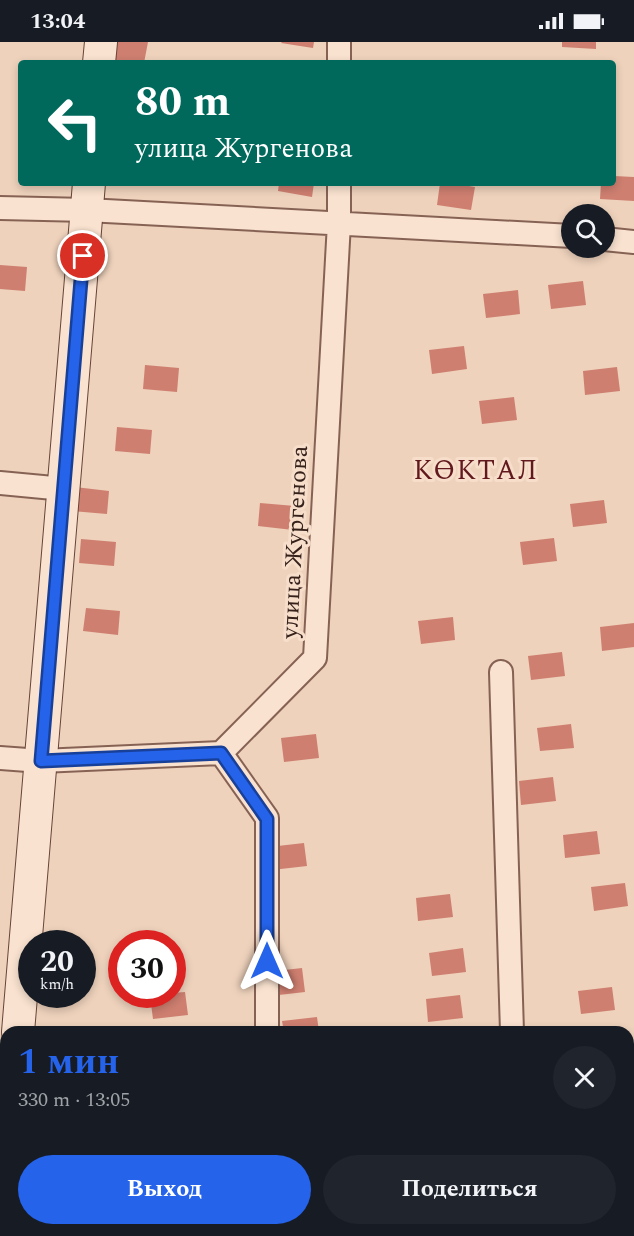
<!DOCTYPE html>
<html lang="ru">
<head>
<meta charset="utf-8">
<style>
  :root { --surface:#171b24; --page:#20242c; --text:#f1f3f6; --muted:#9ea1a6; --accent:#2563eb }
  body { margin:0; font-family:Spectral,serif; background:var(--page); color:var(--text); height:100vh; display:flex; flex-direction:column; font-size:22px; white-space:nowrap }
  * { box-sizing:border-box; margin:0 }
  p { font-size:20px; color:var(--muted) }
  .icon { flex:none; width:33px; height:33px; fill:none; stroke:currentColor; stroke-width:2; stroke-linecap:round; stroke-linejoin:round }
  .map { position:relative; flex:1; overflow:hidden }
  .details { position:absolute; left:0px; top:984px; width:634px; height:210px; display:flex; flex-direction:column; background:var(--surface); border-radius:18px 18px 0 0; box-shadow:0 3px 9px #0003 }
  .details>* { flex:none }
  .banner { position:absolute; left:18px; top:18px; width:598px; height:126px; border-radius:6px; box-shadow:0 3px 9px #0003; background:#00695c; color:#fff; overflow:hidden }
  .tools { position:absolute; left:561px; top:162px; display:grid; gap:12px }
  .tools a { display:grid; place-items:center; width:54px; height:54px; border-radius:50%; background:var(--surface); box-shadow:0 3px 9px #0003; font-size:30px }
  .speed { position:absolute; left:18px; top:888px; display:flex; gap:12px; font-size:30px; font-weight:700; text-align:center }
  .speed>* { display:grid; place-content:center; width:78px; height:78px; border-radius:50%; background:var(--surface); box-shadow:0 3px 9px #0003; line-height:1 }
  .speed small { font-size:15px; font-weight:400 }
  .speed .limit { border:9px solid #d22; background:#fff; color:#111 }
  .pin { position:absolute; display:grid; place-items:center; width:51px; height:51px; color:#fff; margin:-26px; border:3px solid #fff; border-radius:50%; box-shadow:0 2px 6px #0007 }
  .me { position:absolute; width:66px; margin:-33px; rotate:0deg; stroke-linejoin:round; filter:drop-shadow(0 0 4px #0008) }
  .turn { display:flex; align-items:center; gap:21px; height:126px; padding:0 18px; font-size:27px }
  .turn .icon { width:78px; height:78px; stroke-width:2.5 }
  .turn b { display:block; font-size:42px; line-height:51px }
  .round { display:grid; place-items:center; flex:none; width:63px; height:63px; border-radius:32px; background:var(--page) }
  .summary { display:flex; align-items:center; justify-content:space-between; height:102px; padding:0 18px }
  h1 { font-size:36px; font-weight:700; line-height:45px; color:var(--accent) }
  .cta { display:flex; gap:12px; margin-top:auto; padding:12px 18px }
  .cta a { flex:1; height:69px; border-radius:36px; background:var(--accent); color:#fff; font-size:24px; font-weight:700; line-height:69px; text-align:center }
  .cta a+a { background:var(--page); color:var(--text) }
  .status { display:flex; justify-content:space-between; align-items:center; height:42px; padding:0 30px; background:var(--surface); direction:ltr }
  .status svg { height:16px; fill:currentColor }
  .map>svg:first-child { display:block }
  .building { fill:#ce7f70 }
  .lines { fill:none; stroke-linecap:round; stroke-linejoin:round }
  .street-casing { stroke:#866255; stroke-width:26 }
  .secondary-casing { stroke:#674439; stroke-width:34 }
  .street { stroke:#f9e2cf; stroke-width:22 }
  .secondary { stroke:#f9e2cf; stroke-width:32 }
  .route-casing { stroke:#184099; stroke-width:15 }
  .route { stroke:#2563eb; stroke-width:10 }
  .labels { text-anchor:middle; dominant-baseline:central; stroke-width:6; stroke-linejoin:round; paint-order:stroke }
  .street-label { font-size:24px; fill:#35201a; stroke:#f6decb }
  .quarter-label { font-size:27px; letter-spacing:1.5px; fill:#62191d; stroke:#f6decb }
</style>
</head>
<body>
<div class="status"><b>13:04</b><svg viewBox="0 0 49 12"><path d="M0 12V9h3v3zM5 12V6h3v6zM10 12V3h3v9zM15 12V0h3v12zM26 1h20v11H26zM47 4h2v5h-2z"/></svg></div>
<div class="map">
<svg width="634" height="1194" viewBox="0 0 634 1194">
  <rect width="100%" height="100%" fill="#eed2bc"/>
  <path class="building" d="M112 0H148L144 21H132L110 17Z
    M282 0H314L313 6 281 1Z
    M562 0H596V7L562 5Z
    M614 134 634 135V159L600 157 601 141H614Z
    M279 141H314L312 155 278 149Z
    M440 141H450L475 145 471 168 437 163Z
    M0 223 27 225 25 249 0 247Z
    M583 239 586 263 551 267 548 243Z
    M518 248 520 272 486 276 483 252Z
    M464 304 467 327 432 332 429 308Z
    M145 323 179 326 177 350 143 347Z
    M617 325 620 349 585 353 583 329Z
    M514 355 517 378 482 382 479 359Z
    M117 385 152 388 150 412 115 409Z
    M75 445 109 449 107 472 72 469Z
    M604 458 607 481 573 485 570 462Z
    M260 461 295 464 293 488 258 484Z
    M554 496 557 519 523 523 520 500Z
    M81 497 116 500 114 524 79 521Z
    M86 566 120 569 118 593 83 589Z
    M453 575 455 598 421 602 418 579Z
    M634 581V605L602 609 600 585Z
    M562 610 565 634 531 638 528 614Z
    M571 682 574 706 540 709 537 686Z
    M316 692 319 716 284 720 281 696Z
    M553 735 556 759 521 763 519 739Z
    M597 789 600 812 565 816 563 793Z
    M304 801 307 824 272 828 269 805Z
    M625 841 628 864 594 869 591 845Z
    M450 852 453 875 418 879 416 856Z
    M463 906 466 930 432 934 429 911Z
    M302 926 305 950 270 954 267 930Z
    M612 945 615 968 581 972 578 949Z
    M185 950 188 973 153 977 150 954 172 952V951Z
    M460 953 463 976 428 980 426 957Z
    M317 975 319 990H284L282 979Z
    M634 1123V1147H628V1124Z
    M576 1188H615V1189L577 1194Z"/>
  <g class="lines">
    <g class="street-casing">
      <path id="street" d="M339 0V21
        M0 166 87 168 572 194
        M604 197 634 200
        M0 441 64 447
        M501 630 512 990
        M221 711 267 776V990
        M0 716 41 719 221 711 315 616 339 181V141
        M518 1188V1194
        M266 1194V1188"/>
    </g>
    <g class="secondary-casing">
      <path id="secondary" d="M99 21 101 0
        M18 990 89 141
        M2 1194 6 1140"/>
    </g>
    <use href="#street" class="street"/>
    <use href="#secondary" class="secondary"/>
  </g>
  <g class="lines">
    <g class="route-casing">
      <path id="route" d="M83 214 41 719 221 711 267 777V919"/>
    </g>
    <use href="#route" class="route"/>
  </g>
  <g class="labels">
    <g class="street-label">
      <text transform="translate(295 500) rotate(-87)">улица Жургенова</text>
    </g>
    <g class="quarter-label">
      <text x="476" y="429">КӨКТАЛ</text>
    </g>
  </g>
</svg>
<div class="tools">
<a><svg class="icon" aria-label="search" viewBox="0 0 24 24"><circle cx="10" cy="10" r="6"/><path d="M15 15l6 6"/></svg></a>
</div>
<div class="speed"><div>20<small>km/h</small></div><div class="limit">30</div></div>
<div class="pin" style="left:83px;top:214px;background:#d93025"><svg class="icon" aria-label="arrive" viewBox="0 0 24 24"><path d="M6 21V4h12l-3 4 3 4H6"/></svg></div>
<svg class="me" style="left:267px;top:919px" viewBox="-20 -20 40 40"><path d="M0-17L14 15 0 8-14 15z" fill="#2563eb" stroke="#fff" stroke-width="4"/></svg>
<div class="banner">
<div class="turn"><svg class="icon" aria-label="left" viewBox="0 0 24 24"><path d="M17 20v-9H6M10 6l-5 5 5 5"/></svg><div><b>80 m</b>улица Жургенова</div></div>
</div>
<section class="details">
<div class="summary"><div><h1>1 мин</h1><p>330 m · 13:05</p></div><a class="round"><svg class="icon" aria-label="close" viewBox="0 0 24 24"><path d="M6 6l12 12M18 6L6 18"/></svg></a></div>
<div class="cta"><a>Выход</a><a>Поделиться</a></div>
</section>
</div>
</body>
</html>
